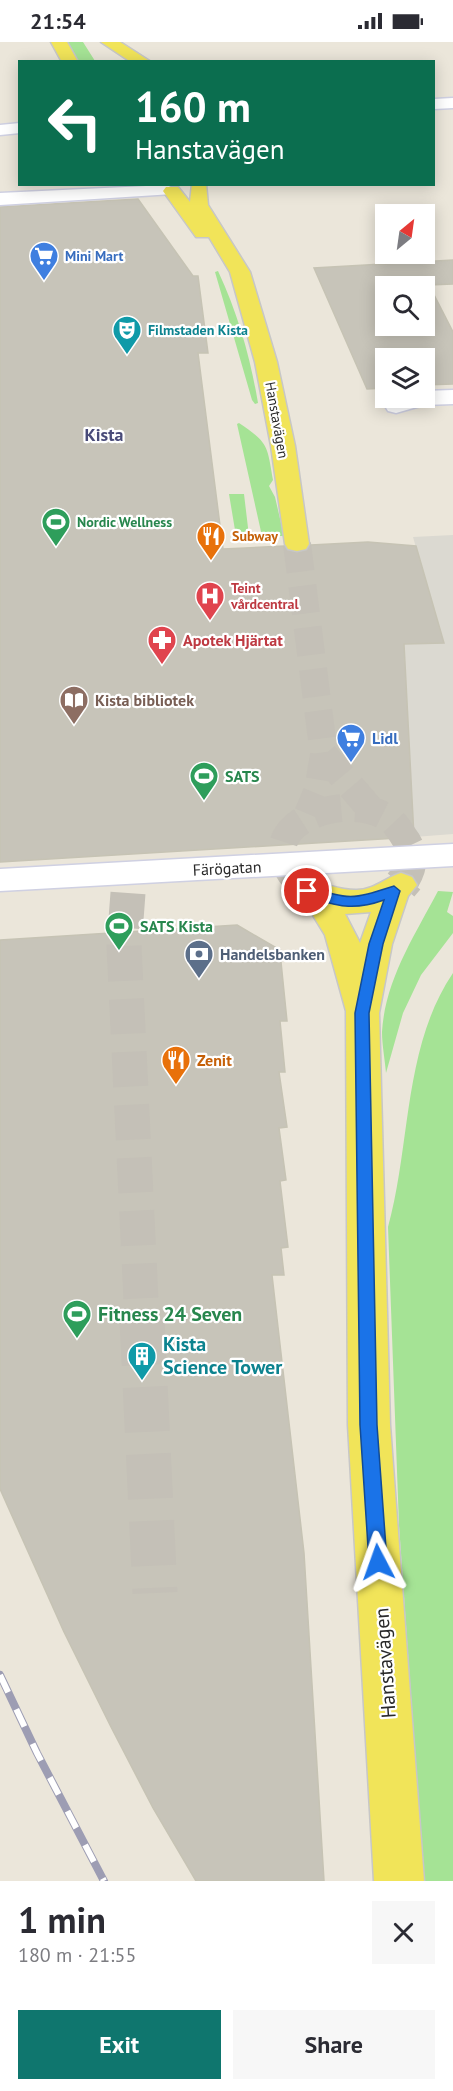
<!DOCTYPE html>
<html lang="en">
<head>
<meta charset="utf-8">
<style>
  :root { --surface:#fff; --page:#f7f7f7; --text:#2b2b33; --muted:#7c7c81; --accent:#0f766e }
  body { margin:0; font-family:"PT Sans",sans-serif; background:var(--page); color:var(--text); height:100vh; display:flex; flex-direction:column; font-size:22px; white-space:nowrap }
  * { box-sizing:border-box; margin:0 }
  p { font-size:20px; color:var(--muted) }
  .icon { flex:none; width:33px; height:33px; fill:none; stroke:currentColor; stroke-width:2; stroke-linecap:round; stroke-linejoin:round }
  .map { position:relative; height:1839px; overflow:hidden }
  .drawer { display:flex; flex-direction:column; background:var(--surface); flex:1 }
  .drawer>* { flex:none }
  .guide { position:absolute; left:18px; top:18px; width:417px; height:126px; border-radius:0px; box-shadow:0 3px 15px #0003; background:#0b6e4f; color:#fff; overflow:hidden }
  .needle { width:39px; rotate:29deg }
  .buttons { position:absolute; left:375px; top:162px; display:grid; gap:12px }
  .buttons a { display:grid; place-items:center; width:60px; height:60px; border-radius:0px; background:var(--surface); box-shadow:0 3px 15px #0003; font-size:30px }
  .pin { position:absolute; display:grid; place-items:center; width:51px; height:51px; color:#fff; margin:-26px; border:3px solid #fff; border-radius:50%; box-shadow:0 2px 6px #0007 }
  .me { position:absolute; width:66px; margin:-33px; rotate:356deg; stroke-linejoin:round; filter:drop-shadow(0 0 4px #0008) }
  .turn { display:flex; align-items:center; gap:21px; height:126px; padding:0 18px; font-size:27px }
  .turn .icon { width:78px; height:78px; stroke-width:2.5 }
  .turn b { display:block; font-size:42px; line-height:51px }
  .round { display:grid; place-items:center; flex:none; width:63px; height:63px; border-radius:0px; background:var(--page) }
  .head { display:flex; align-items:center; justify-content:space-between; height:102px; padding:0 18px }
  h1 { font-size:36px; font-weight:800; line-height:45px }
  .cta { display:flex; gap:12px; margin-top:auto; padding:12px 18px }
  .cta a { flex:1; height:69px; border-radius:0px; background:var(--accent); color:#fff; font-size:24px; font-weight:800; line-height:69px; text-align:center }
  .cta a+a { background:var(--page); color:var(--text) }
  .status { display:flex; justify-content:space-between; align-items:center; height:42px; padding:0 30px; background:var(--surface); direction:ltr }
  .status svg { height:16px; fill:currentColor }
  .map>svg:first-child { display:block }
  .green { fill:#a5e395 }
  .plaza { fill:#dbd9d1 }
  .building { fill:#c7c4b9; stroke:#c6c3b4; stroke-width:1.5; fill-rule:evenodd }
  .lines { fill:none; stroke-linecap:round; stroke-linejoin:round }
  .minor-tunnel-far1 { stroke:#c4c0b7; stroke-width:35; stroke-dasharray:35 18; stroke-linecap:butt }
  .minor-tunnel { stroke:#c4c0b7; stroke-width:45; stroke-dasharray:45 22; stroke-linecap:butt }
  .major-tunnel-far1 { stroke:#c4c0b7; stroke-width:28; stroke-dasharray:28 14; stroke-linecap:butt }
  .major-tunnel { stroke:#c4c0b7; stroke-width:35; stroke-dasharray:35 18; stroke-linecap:butt }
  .minor-casing { stroke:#cfd0e2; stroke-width:3 }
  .major-casing { stroke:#c7c7c7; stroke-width:3 }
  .minor { fill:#fff; fill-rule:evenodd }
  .major { fill:#f1e459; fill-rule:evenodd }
  .rail-casing { stroke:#9d9db3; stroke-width:8 }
  .rail { stroke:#fff; stroke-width:6; stroke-dasharray:19; stroke-linecap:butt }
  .route { fill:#1a73e8; stroke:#114b97; stroke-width:1.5 }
  .labels { text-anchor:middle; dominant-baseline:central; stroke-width:4.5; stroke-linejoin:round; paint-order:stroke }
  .far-shop-label { font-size:14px; font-weight:bold; fill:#366cbe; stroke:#fff; text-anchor:start }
  .far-culture-label { font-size:14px; font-weight:bold; fill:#0d838f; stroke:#fff; text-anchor:start }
  .far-street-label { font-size:14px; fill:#292929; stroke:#fff }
  .far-leisure-label { font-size:14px; font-weight:bold; fill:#27864d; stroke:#fff; text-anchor:start }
  .far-food-label { font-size:14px; font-weight:bold; fill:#c56008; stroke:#fff; text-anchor:start }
  .far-health-label { font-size:14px; font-weight:bold; fill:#be3a42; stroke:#fff; text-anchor:start }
  .health-label { font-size:16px; font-weight:bold; fill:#be3a42; stroke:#fff; text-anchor:start }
  .education-label { font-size:16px; font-weight:bold; fill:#785e54; stroke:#fff; text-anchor:start }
  .shop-label { font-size:16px; font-weight:bold; fill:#366cbe; stroke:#fff; text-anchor:start }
  .leisure-label { font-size:16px; font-weight:bold; fill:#27864d; stroke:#fff; text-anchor:start }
  .street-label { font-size:16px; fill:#292929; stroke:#fff }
  .service-label { font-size:16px; font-weight:bold; fill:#4e5e75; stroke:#fff; text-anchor:start }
  .food-label { font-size:16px; font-weight:bold; fill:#c56008; stroke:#fff; text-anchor:start }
  .far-district-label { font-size:18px; font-weight:bold; fill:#494b79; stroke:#fff }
  .near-leisure-label { font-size:20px; font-weight:bold; fill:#27864d; stroke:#fff; text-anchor:start }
  .near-culture-label { font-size:20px; font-weight:bold; fill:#0d838f; stroke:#fff; text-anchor:start }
  .near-street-label { font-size:20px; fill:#292929; stroke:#fff }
</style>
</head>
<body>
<div class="status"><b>21:54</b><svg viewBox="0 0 49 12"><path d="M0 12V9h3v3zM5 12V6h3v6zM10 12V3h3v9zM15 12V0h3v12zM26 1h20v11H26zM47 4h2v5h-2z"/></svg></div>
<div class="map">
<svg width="453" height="1839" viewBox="0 0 453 1839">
  <rect width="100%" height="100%" fill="#ebe6da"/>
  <path class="green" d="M67 0H83L95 19H77Z
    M218 229C238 272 250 314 258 361L255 362 252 358 215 230Z
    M239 381C269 401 267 404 273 438L269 444 275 455 284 494H262L237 382Z
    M229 452H244L249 494H236Z
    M438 849 453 850 447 870 453 874V891L421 933 403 971 386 1031C385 1018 382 1003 382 990 385 938 415 893 438 849Z
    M453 931V1839H424L399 1483 388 1185C411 1102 403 1005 453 931Z"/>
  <path class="plaza" d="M453 493V792L414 795 404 602 443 601 413 495Z"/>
  <path class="building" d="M138 157 193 234H198L208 311H198L223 507 284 504 288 509 297 511 306 509 311 503 368 500 416 504 444 601 404 602 414 795 0 820V165Z
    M453 218V242L429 243 453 290V342L424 343V316H386V346L367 347 314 226ZM386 244H424V284H386Z
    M237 883 287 912 281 920 287 979H280L285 1030H279L287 1085 279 1086 286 1138 280 1139 288 1205 281 1206 284 1233H272L304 1511 324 1839H196L153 1766 111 1685 64 1590 0 1447V898Z"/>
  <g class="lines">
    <path class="minor-tunnel-far1" d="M128 851 124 904 142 1279"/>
    <path class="minor-tunnel" d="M142 1278 155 1551"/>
    <path class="major-tunnel-far1" d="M297 502 324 713 318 748 308 772
      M324 713 372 769
      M296 838C244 781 354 744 393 780 397 784 401 790 404 795 415 809 415 823 406 838"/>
    <path class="major-tunnel" d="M295 836 307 849
      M401 843 407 836"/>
    <g class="minor-casing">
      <path id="minor" d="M453 56V66L434 67V57Z
        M20 81V91L0 93V83Z
        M167 143 176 148 173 152 0 163V151Z
        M453 348V362L424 363 396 371 388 369 385 364C393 352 412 356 424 356V349Z
        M453 802V824L0 849V827Z"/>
    </g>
    <g class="major-casing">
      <path id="major" d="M51 0H67L78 20H62Z
        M101 0H120L151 20H131Z
        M192 142H206L208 163 250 230 277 320 295 404 309 502 306 507 297 509 288 507 285 502 271 404 255 320 230 230 209 195H196L163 149 166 145H178L190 160Z
        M401 831 412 835 417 843 408 854 392 902 379 971 390 1383 424 1839H374L348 1383 346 969 325 893 306 862 296 857 291 849 296 841C316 835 335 849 357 848 374 848 385 836 401 831ZM371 870 360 901 345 872Z"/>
    </g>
    <use href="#minor" class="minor"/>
    <use href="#major" class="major"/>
    <g class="rail-casing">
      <path id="rail" d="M0 1633 37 1711 104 1839"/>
    </g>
    <use href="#rail" class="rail"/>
  </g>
  <path class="route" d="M307 844C351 858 350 858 394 844L400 849 383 902 369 971 377 1383 387 1520 384 1526 378 1529 371 1526 369 1520 360 1383 355 971 369 902 384 858C351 870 334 863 302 853V846Z"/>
  <defs>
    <g id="supermarket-pin" transform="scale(1.5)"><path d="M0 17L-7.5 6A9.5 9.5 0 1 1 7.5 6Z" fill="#3f7fe0" stroke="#fff"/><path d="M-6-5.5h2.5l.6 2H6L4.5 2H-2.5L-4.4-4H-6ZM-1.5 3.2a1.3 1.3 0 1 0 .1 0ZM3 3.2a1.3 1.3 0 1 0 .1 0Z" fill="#fff"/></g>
    <g id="theatre-pin" transform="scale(1.5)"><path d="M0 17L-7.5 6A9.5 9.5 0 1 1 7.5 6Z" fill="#0f9aa8" stroke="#fff"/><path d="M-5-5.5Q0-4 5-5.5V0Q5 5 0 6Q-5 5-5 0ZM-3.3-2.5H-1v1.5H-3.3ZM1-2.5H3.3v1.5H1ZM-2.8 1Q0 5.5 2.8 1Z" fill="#fff"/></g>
    <g id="stadium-pin" transform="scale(1.5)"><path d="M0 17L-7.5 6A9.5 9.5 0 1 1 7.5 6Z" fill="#2e9e5b" stroke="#fff"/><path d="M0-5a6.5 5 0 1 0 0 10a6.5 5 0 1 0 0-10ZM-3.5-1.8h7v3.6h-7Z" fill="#fff"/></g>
    <g id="restaurant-pin" transform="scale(1.5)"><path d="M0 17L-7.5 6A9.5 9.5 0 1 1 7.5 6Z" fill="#e8710a" stroke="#fff"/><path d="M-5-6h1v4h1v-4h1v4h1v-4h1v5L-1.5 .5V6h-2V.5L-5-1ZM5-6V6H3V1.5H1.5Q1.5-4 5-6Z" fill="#fff"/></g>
    <g id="hospital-pin" transform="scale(1.5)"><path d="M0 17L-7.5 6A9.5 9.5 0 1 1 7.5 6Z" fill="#e0444e" stroke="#fff"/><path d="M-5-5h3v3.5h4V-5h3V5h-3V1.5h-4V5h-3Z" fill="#fff"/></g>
    <g id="pharmacy-pin" transform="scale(1.5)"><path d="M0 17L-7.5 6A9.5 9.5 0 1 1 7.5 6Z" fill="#e0444e" stroke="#fff"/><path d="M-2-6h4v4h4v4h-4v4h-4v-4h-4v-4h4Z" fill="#fff"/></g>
    <g id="library-pin" transform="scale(1.5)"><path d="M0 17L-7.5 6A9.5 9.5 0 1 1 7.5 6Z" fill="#8d6e63" stroke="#fff"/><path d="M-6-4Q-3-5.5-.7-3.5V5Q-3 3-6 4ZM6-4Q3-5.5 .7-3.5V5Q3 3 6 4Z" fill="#fff"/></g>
    <g id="bank-pin" transform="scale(1.5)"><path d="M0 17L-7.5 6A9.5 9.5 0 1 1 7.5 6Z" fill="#5c6f8a" stroke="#fff"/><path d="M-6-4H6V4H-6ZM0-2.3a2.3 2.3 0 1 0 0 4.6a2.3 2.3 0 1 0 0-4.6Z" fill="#fff"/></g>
    <g id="building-pin" transform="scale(1.5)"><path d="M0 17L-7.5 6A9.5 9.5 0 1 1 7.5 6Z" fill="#0f9aa8" stroke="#fff"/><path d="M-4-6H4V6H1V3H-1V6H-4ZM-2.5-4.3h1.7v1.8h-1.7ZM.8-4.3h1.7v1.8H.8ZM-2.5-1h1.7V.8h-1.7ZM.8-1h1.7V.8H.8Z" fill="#fff"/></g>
  </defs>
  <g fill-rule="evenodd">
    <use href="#supermarket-pin" x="44" y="214"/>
    <use href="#theatre-pin" x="127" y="288"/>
    <use href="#stadium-pin" x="56" y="480"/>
    <use href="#restaurant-pin" x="211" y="494"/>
    <use href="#hospital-pin" x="210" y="554"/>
    <use href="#pharmacy-pin" x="162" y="598"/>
    <use href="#library-pin" x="74" y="658"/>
    <use href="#supermarket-pin" x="351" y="696"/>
    <use href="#stadium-pin" x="204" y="734"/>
    <use href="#stadium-pin" x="119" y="884"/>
    <use href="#bank-pin" x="199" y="912"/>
    <use href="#restaurant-pin" x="176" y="1018"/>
    <use href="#stadium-pin" x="77" y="1272"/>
    <use href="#building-pin" x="142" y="1314"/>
  </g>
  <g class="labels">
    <g class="far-shop-label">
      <text x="65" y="214">Mini Mart</text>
    </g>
    <g class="far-culture-label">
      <text x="148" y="288">Filmstaden Kista</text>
    </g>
    <g class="far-street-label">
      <text transform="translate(277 378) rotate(80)">Hanstavägen</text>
    </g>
    <g class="far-leisure-label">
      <text x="77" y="480">Nordic Wellness</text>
    </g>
    <g class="far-food-label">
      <text x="232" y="494">Subway</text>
    </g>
    <g class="far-health-label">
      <text x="231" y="546">Teint<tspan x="231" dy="16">vårdcentral</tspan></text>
    </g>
    <g class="health-label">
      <text x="183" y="598">Apotek Hjärtat</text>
    </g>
    <g class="education-label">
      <text x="95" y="658">Kista bibliotek</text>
    </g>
    <g class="shop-label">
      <text x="372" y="696">Lidl</text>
    </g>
    <g class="leisure-label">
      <text x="225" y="734">SATS</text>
      <text x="140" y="884">SATS Kista</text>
    </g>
    <g class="street-label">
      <text transform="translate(227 826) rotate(-3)">Färögatan</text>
    </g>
    <g class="service-label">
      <text x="220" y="912">Handelsbanken</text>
    </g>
    <g class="food-label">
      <text x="197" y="1018">Zenit</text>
    </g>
    <g class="far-district-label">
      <text x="104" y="392">Kista</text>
    </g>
    <g class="near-leisure-label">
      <text x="98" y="1272">Fitness 24 Seven</text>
    </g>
    <g class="near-culture-label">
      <text x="163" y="1302">Kista<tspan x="163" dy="23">Science Tower</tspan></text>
    </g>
    <g class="near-street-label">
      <text transform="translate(385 1621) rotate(-94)">Hanstavägen</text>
    </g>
  </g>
</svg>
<div class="buttons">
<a><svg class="needle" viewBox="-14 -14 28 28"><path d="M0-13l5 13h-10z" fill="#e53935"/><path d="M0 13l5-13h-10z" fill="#7c7c81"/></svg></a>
<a><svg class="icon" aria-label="search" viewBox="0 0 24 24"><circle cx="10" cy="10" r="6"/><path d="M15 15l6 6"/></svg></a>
<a><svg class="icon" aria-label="layers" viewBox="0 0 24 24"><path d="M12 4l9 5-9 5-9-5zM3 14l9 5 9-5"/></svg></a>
</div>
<div class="pin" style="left:307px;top:849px;background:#d93025"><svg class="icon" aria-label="arrive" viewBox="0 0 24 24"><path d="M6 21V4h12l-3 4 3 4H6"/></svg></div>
<svg class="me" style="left:378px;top:1520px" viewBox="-20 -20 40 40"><path d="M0-17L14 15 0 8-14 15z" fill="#1a73e8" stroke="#fff" stroke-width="4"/></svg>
<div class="guide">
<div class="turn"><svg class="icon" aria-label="left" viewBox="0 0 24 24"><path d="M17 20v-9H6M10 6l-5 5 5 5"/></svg><div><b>160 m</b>Hanstavägen</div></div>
</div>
</div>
<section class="drawer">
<div class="head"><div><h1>1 min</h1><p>180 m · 21:55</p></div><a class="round"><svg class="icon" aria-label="close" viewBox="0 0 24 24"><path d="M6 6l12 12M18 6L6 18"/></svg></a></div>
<div class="cta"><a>Exit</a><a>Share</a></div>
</section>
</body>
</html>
